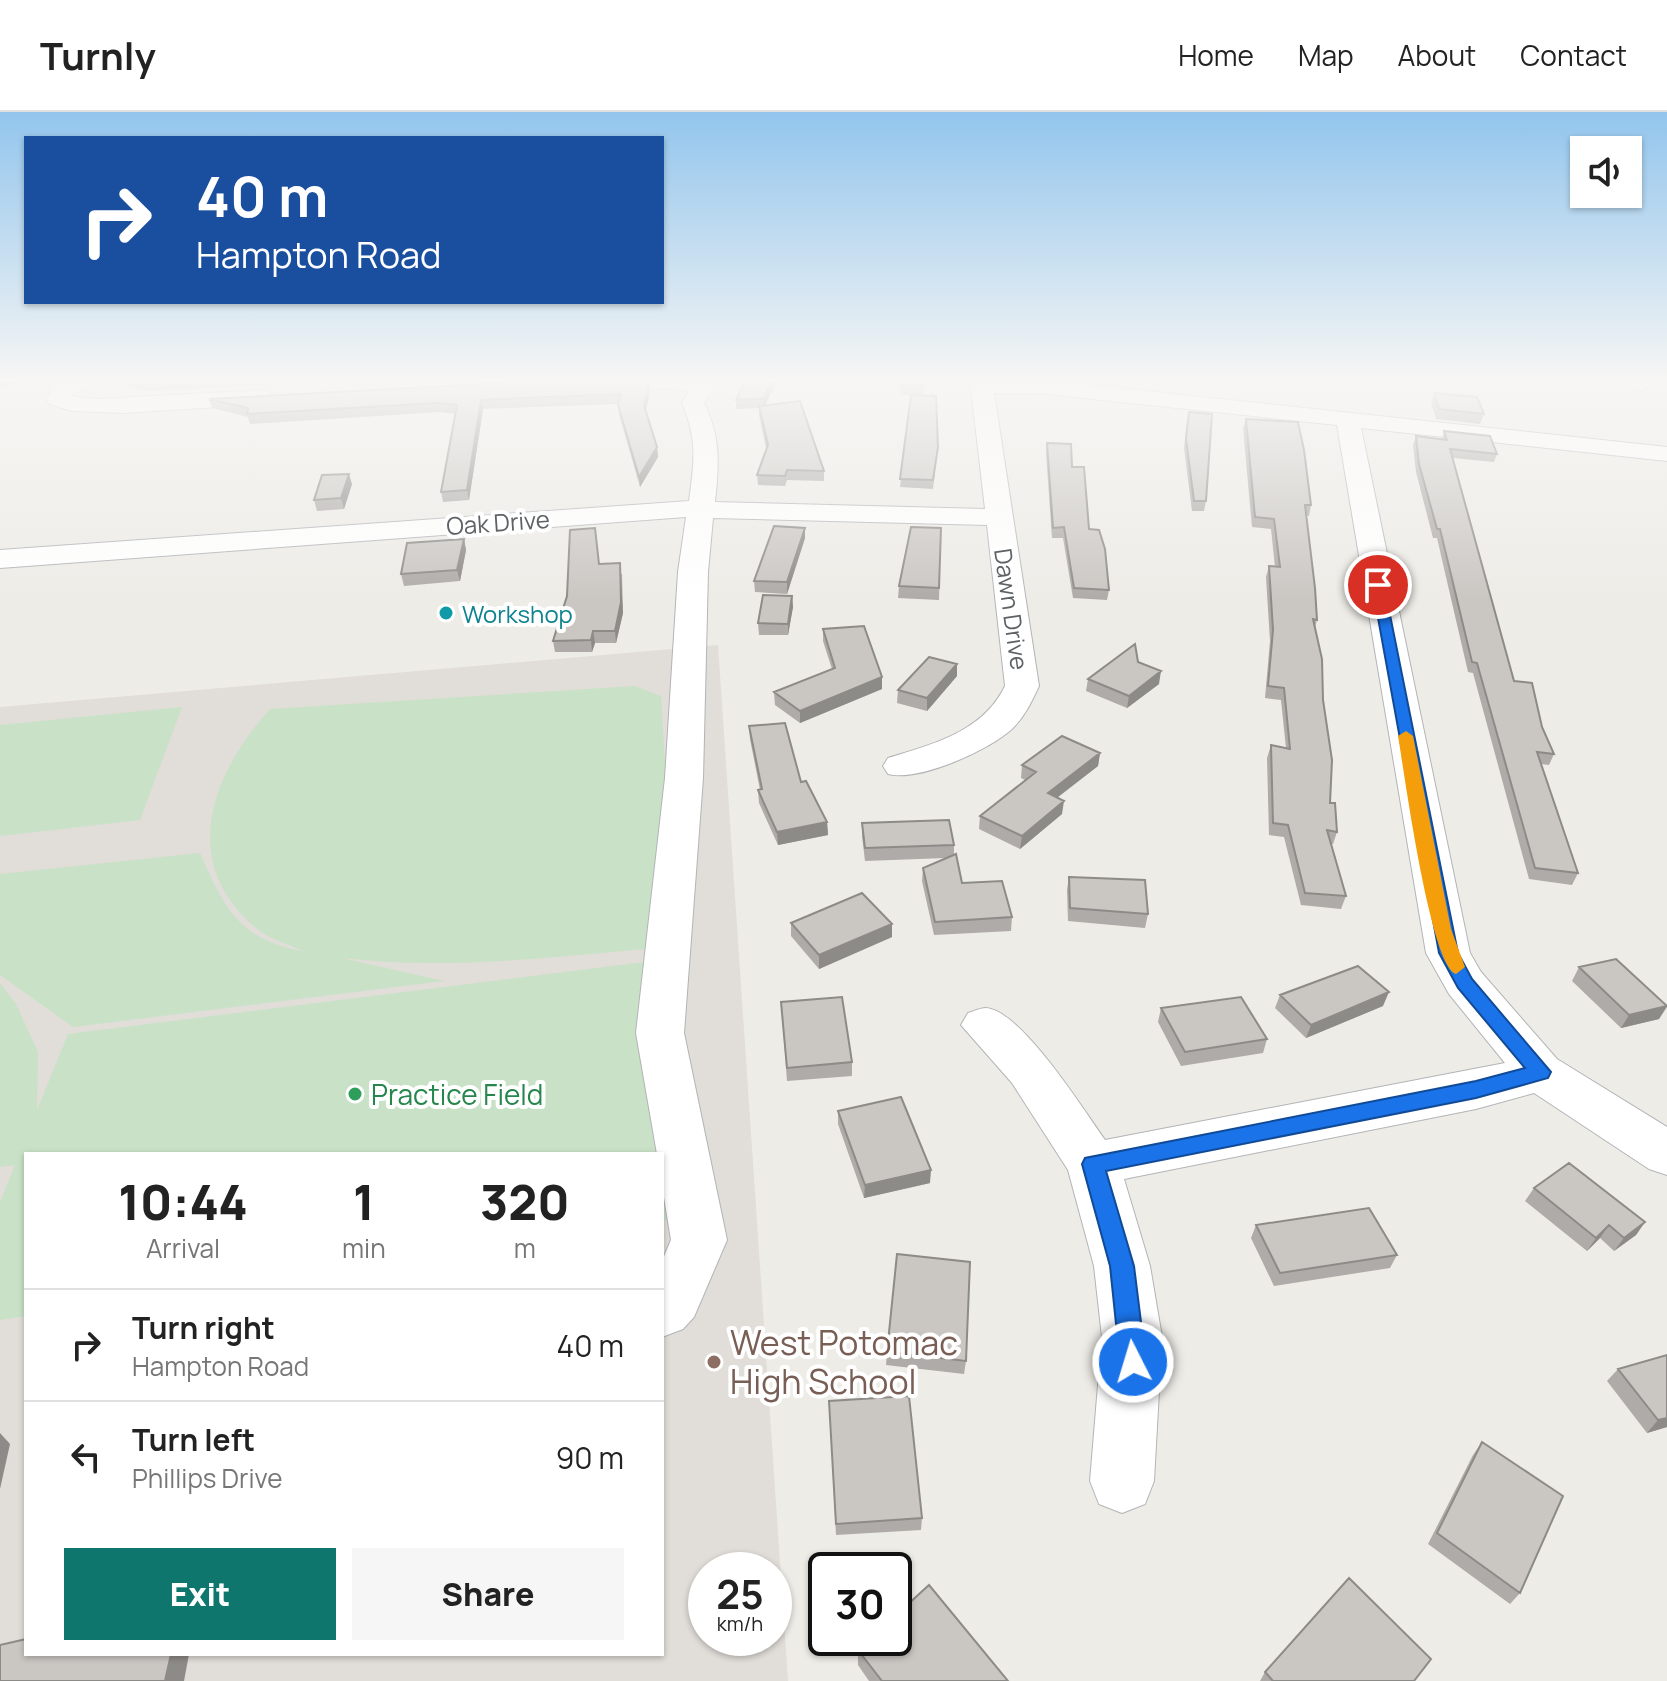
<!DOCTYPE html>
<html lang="en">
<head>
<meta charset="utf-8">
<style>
  :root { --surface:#fff; --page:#f6f6f6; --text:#222; --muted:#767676; --line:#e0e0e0; --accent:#0f766e }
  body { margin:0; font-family:Manrope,sans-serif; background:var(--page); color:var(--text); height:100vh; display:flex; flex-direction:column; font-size:30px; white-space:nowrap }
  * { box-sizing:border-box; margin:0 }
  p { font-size:26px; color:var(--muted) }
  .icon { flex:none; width:44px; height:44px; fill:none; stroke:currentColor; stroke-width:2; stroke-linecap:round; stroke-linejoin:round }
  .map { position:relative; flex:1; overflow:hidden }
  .sheet { position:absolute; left:24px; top:1040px; width:640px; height:504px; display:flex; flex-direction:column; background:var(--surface); border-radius:0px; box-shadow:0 2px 6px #0004 }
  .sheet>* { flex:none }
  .top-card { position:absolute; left:24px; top:24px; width:640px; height:168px; border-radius:0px; box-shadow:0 2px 6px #0004; background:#1a4fa0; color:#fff; overflow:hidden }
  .buttons { position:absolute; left:1570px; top:24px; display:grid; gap:16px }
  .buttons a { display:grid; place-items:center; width:72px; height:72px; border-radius:0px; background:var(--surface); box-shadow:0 2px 6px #0004; font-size:40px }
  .speed { position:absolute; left:688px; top:1440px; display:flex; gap:16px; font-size:40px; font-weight:700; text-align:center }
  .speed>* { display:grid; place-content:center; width:104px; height:104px; border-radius:50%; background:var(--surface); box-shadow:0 2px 6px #0004; line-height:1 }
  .speed small { font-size:20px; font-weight:400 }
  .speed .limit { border:4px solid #111; border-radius:12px; background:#fff; color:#111 }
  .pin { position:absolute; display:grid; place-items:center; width:68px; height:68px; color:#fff; margin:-34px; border:4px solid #fff; border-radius:50%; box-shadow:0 2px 8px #0007 }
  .me { position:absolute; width:88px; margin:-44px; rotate:355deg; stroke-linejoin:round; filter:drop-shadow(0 0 6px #0008) }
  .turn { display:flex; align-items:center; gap:28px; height:168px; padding:0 40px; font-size:36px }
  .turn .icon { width:104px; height:104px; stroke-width:2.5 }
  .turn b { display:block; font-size:56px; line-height:68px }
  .eta { display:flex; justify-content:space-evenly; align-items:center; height:136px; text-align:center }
  .eta b { font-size:48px; font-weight:800; line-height:56px }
  .primary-button { display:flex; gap:16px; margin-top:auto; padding:16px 40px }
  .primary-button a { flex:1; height:92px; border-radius:0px; background:var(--accent); color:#fff; font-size:32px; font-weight:800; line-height:92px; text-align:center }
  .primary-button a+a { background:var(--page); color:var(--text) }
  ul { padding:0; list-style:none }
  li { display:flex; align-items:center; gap:24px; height:112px; padding:0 40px; border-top:2px solid var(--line) }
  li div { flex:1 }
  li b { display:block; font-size:30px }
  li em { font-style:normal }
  header { display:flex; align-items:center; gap:48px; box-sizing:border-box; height:112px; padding:0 40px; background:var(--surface); border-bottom:2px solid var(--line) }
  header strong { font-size:38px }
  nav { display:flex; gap:44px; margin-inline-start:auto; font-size:28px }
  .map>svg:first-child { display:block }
  .education { fill:#e1ddd8; fill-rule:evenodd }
  .green { fill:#c9e2c7 }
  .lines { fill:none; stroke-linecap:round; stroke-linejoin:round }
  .minor-casing { stroke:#b2b4b7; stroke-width:2 }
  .minor { fill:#fff; fill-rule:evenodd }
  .wall { fill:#aeaba8 }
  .shaded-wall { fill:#8d8b88 }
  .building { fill:#cac7c3; stroke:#8d8b88; stroke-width:2 }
  .route { fill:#1a73e8; stroke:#114b97; stroke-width:2 }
  .slow { fill:#f59e0b }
  .culture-dot { fill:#0f9aa8; stroke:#fff; stroke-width:3 }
  .leisure-dot { fill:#2e9e5b; stroke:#fff; stroke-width:3 }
  .education-dot { fill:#8d6e63; stroke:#fff; stroke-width:3 }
  .labels { text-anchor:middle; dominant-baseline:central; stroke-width:8; stroke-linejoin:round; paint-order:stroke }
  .far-street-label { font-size:24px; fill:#5e6265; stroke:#fff }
  .far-culture-label { font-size:24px; fill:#0d838f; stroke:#fff; text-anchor:start }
  .leisure-label { font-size:28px; fill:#27864d; stroke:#fff; text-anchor:start }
  .near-education-label { font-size:34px; fill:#785e54; stroke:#fff; text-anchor:start }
</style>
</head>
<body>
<header>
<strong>Turnly</strong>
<nav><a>Home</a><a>Map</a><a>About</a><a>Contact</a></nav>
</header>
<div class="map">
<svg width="1667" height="1569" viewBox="0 0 1667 1569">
  <rect width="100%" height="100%" fill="#eeece7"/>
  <path class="education" d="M718 533 788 1569H0V595ZM26 1042H662V1542H26ZM706 1458H774V1526H706Z"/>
  <path class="green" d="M635 574 661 584 666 666 645 837C544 846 443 858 342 846L444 869 73 915 0 863V762L200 741C226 799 238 826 305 840 289 832 270 828 256 816 177 750 212 661 270 597Z
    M182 595 140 708 0 724V613Z
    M652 849 677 1107 662 1109V1042H26V1204L0 1208V1090L15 1053 0 1055V871L16 892 38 940 37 998 68 922Z"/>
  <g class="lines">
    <g class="minor-casing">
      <path id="minor" d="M66 268H97L70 284 95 287 265 278 276 285 265 292 124 301 72 299 49 292 46 287 54 273Z
        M442 268H565L554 275 408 284 397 277 408 270Z
        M610 268H717L704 291C721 325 719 353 715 390L985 397 970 268H1045L1667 335V349L1361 316 1470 841 1481 860 1557 947 1667 1015V1063L1649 1057 1534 981 1476 997 1124 1067 1150 1154 1162 1225 1154 1369 1145 1392 1122 1401 1099 1392 1090 1369 1102 1225 1094 1154 1068 1058 1012 971 961 913 968 901C974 899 981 896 986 896 1021 898 1085 1000 1105 1028L1505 951 1449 882 1426 841 1337 313 1045 282 994 281 1039 574C1032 589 1025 604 1013 616 990 638 919 670 888 662L883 654 888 646C933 632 983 620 1005 574L987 413 713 406 708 460 703 666 684 921 727 1128 694 1205 683 1217 662 1225V1149L671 1128 662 1073V1042H657L636 921 665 666 678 460 686 405 0 456V438L689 389C694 351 698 328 682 291L689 278 621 275Z
        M1628 268H1650L1652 272 1641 279 1633 277Z"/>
    </g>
    <use href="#minor" class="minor"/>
  </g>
  <path class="wall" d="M104 268H368L148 279Z
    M777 268 765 293 824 359V369L787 368 785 374 758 373 757 363 766 336 759 303V296L736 297V288Z
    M901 268H926L923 283 938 335 933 377 900 375 911 283H900Z
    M649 270 650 279 646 299 657 335 658 345 640 375 619 302 618 292 483 297 469 388 443 390 441 380 456 302 440 300 250 312 248 305 212 296 209 287Z
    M1434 281 1484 302 1480 312 1436 307 1431 291Z
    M1246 307 1311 393 1309 404 1306 403 1317 508 1315 515 1323 588 1330 691 1337 720 1333 732H1331L1346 784 1341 797 1301 793 1284 725 1269 723 1267 646 1271 633 1286 636 1281 588 1265 586 1270 529 1266 465 1269 454 1275 455 1271 417 1252 415 1243 316Z
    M1187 309 1206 389 1204 399H1192L1184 336Z
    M1444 319 1497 342 1494 350 1453 346 1514 569 1542 615 1554 642 1549 653 1541 652 1578 761 1572 773 1529 767 1473 561 1468 560 1437 426H1433L1416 360 1413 333 1416 324 1442 327Z
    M1047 331 1072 355 1089 417 1109 478 1107 488 1073 486 1063 426H1052L1046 341Z
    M352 372 344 397 317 399 314 388Z
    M805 416V426L787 482 755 480 754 469Z
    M941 416 939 488 898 486 899 474Z
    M464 427 466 438 460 469 404 474 401 462Z
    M599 452 622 462 623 501 616 531H595L592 540H555L553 529Z
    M792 484 793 495 788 523H759L758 511Z
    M823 517 882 577 800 611 775 593 774 580 832 557 823 529Z
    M1138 550 1159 572 1127 596 1086 579 1088 567Z
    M957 564 927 599 897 591 898 578Z
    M749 614 801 670 827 710 828 723 778 733 759 691 758 678H760L750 627Z
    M1100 641 1098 654 1057 686 1062 702 1020 737 979 717 980 704 1025 668 1021 666 1022 653Z
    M862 711 954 733V743L962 771 1012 805 1011 819 934 823 922 769 923 756 946 746 865 749 862 724Z
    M1069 765 1148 802 1145 816 1068 809 1067 778Z
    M791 811 892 812V825L819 857 791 824Z
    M1579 855 1667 895 1659 907 1621 916 1572 869Z
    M1280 883 1383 894 1306 926 1275 896Z
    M781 890 852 950V964L787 969Z
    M1161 896 1267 927 1263 941 1181 954 1158 910Z
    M838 999 930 1071 864 1086 838 1012Z
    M1534 1076 1645 1110 1636 1123 1614 1139 1600 1126 1587 1139 1525 1089Z
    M1256 1113 1397 1143 1390 1156 1274 1174 1251 1126Z
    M887 1240 966 1249 964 1262 886 1253Z
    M1618 1257 1667 1315 1647 1321 1607 1269Z
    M829 1289 922 1406 921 1418 836 1423Z
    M1482 1330 1520 1481 1510 1492 1428 1432 1473 1343Z
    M858 1538 1008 1569H869L858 1553Z
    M1265 1560 1414 1569H1260Z"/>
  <path class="shaded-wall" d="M0 268H25L0 276Z
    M772 268H777L764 296 763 287Z
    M649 270 650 279 645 302 644 293Z
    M481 288 483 297 469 388 467 378Z
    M657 335 658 345 640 375 639 365Z
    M349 362 352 372 344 397 341 386Z
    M805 416V426L787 482V470Z
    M464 427 466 438 460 469 457 458Z
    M620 451 623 501 616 531 615 519Z
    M792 484 793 495 788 523V512Z
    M593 519 595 531 592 540 591 528Z
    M957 552V564L927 599V586Z
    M1161 559 1159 572 1127 596 1129 584Z
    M882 565V577L800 611V599Z
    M1100 641 1098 654 1046 694 1048 681Z
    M1064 689 1062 702 1020 737 1022 724Z
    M827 710 828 723 778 733 777 720Z
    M892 812V825L819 857V843Z
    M1389 880 1383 894 1306 926 1311 913Z
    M1667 894 1659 907 1621 916 1629 903Z
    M931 1058 930 1071 864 1086 865 1073Z
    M1645 1110 1636 1123 1614 1139 1624 1126Z
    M1609 1113 1600 1126 1587 1139 1596 1126Z
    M1667 1306V1315L1647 1321 1658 1308Z
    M0 1321 10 1332 0 1377Z
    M171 1542H189L184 1569H165Z"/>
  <path class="building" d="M136 268H185L144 270Z
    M554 268H619L649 270 644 293 657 335 639 365 618 293 621 282 481 288 467 378 441 380 457 293 438 291 247 302 248 296 209 287Z
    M746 268H772L763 287 736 288Z
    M901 268H925L923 274 900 273Z
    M1434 281 1477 285 1484 302 1439 297Z
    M911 283 936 284 938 335 933 368 900 367Z
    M800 289 824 359 787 358 785 364 757 363 768 333 759 294Z
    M1189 300 1212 302 1206 389H1194L1186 327Z
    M1246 307 1298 310 1304 338 1311 393H1305L1315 476 1317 508 1313 507 1322 547 1323 588 1332 648 1330 691H1335L1337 720 1327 718 1346 784 1305 781 1288 713 1273 711 1271 633 1290 637 1284 576 1268 574 1273 518 1269 454 1280 455 1274 407 1255 405Z
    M1444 319 1490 324 1497 342 1450 337 1514 569 1532 571 1542 615 1554 642 1537 640 1578 761 1535 756 1477 551 1472 550 1440 417H1437L1419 352 1416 324 1447 328Z
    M1047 331 1071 332 1072 355H1084L1089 417 1099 418 1105 437 1109 478 1074 476 1064 415 1053 416Z
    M349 362 341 386 314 388 322 363Z
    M774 414 805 416 787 470 754 469Z
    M911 415 941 416 939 476 899 474Z
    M595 416 599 452 620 451 621 490 615 519H593L591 528 553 529 567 484 570 418Z
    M464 427 457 458 401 462 407 431Z
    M763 483 792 484 788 512 758 511Z
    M864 514 882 565 800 599 774 580 835 556 823 517Z
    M1135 532 1138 550 1161 559 1129 584 1088 567Z
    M929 545 957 552 927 586 898 578Z
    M785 611 801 670 806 669 827 710 777 720 758 678 762 677 749 614Z
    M1062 624 1100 641 1048 681 1064 689 1022 724 980 704 1036 660 1022 653Z
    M949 708 954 733 865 736 862 711Z
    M956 742 962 771 1002 769 1012 805 935 810 923 756Z
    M1069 765 1145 768 1148 802 1070 796Z
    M862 781 892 812 819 843 791 811Z
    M1616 847 1667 894 1629 903 1579 855Z
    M1358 854 1389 880 1311 913 1280 883Z
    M842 885 852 950 787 956 781 890Z
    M1241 885 1267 927 1185 940 1161 896Z
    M901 985 931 1058 865 1073 838 999Z
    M1569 1051 1645 1110 1624 1126 1609 1113 1596 1126 1534 1076Z
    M1369 1096 1397 1143 1280 1161 1256 1113Z
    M897 1142 970 1150 966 1249 887 1240Z
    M1667 1243V1306L1658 1308 1618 1257Z
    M909 1284 922 1406 836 1412 829 1289Z
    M1482 1330 1563 1384 1520 1481 1437 1421Z
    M1349 1466 1431 1547 1414 1569H1273L1265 1560Z
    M929 1473 1008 1569H882L858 1538 871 1526H894V1505Z
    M26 1527V1542H171L165 1569H0V1533Z"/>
  <linearGradient id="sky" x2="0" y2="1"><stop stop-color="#92c5ed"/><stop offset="0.55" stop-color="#f7f6f4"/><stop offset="1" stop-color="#f7f6f4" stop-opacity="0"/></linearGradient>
  <rect width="1667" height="488" fill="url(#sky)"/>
  <path class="route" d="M1378 469 1384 473 1458 841 1472 867 1551 960 1548 966 1476 986 1106 1059 1134 1154 1146 1250 1142 1258 1133 1262 1124 1258 1120 1250 1110 1154 1082 1052 1085 1046 1476 969 1525 956 1458 876 1439 841 1372 473Z"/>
  <path class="slow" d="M1406 619 1413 624 1451 817 1465 855 1456 862C1430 854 1404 658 1398 624Z"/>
  <circle class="culture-dot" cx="446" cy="501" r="8"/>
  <circle class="leisure-dot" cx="355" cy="982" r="8"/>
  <circle class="education-dot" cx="714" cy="1250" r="8"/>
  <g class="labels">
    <g class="far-street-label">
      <text transform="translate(498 410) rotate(-4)">Oak Drive</text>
      <text transform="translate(1012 497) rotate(82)">Dawn Drive</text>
    </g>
    <g class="far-culture-label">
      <text x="462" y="501">Workshop</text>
    </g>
    <g class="leisure-label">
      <text x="371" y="982">Practice Field</text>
    </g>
    <g class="near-education-label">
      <text x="730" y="1230">West Potomac<tspan x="730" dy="39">High School</tspan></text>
    </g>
  </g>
</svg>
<div class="buttons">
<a><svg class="icon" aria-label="sound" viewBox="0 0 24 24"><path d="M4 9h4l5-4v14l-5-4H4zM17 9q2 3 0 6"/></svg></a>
</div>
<div class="speed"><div>25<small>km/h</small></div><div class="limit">30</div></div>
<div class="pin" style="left:1378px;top:473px;background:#d93025"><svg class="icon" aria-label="arrive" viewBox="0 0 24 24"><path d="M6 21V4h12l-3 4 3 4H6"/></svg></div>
<svg class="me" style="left:1133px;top:1250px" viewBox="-20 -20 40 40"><circle r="17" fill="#1a73e8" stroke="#fff" stroke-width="3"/><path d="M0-11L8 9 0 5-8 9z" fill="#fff"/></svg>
<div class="top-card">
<div class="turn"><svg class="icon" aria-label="right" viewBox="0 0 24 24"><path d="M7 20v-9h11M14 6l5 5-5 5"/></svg><div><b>40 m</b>Hampton Road</div></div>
</div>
<section class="sheet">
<div class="eta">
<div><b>10:44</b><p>Arrival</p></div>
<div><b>1</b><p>min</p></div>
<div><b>320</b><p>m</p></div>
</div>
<ul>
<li><svg class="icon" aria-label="right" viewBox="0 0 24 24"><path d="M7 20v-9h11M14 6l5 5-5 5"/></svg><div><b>Turn right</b><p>Hampton Road</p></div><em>40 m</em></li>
<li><svg class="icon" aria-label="left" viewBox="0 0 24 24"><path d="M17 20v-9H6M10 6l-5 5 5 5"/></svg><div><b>Turn left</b><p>Phillips Drive</p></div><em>90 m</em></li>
</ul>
<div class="primary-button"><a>Exit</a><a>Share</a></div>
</section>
</div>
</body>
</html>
